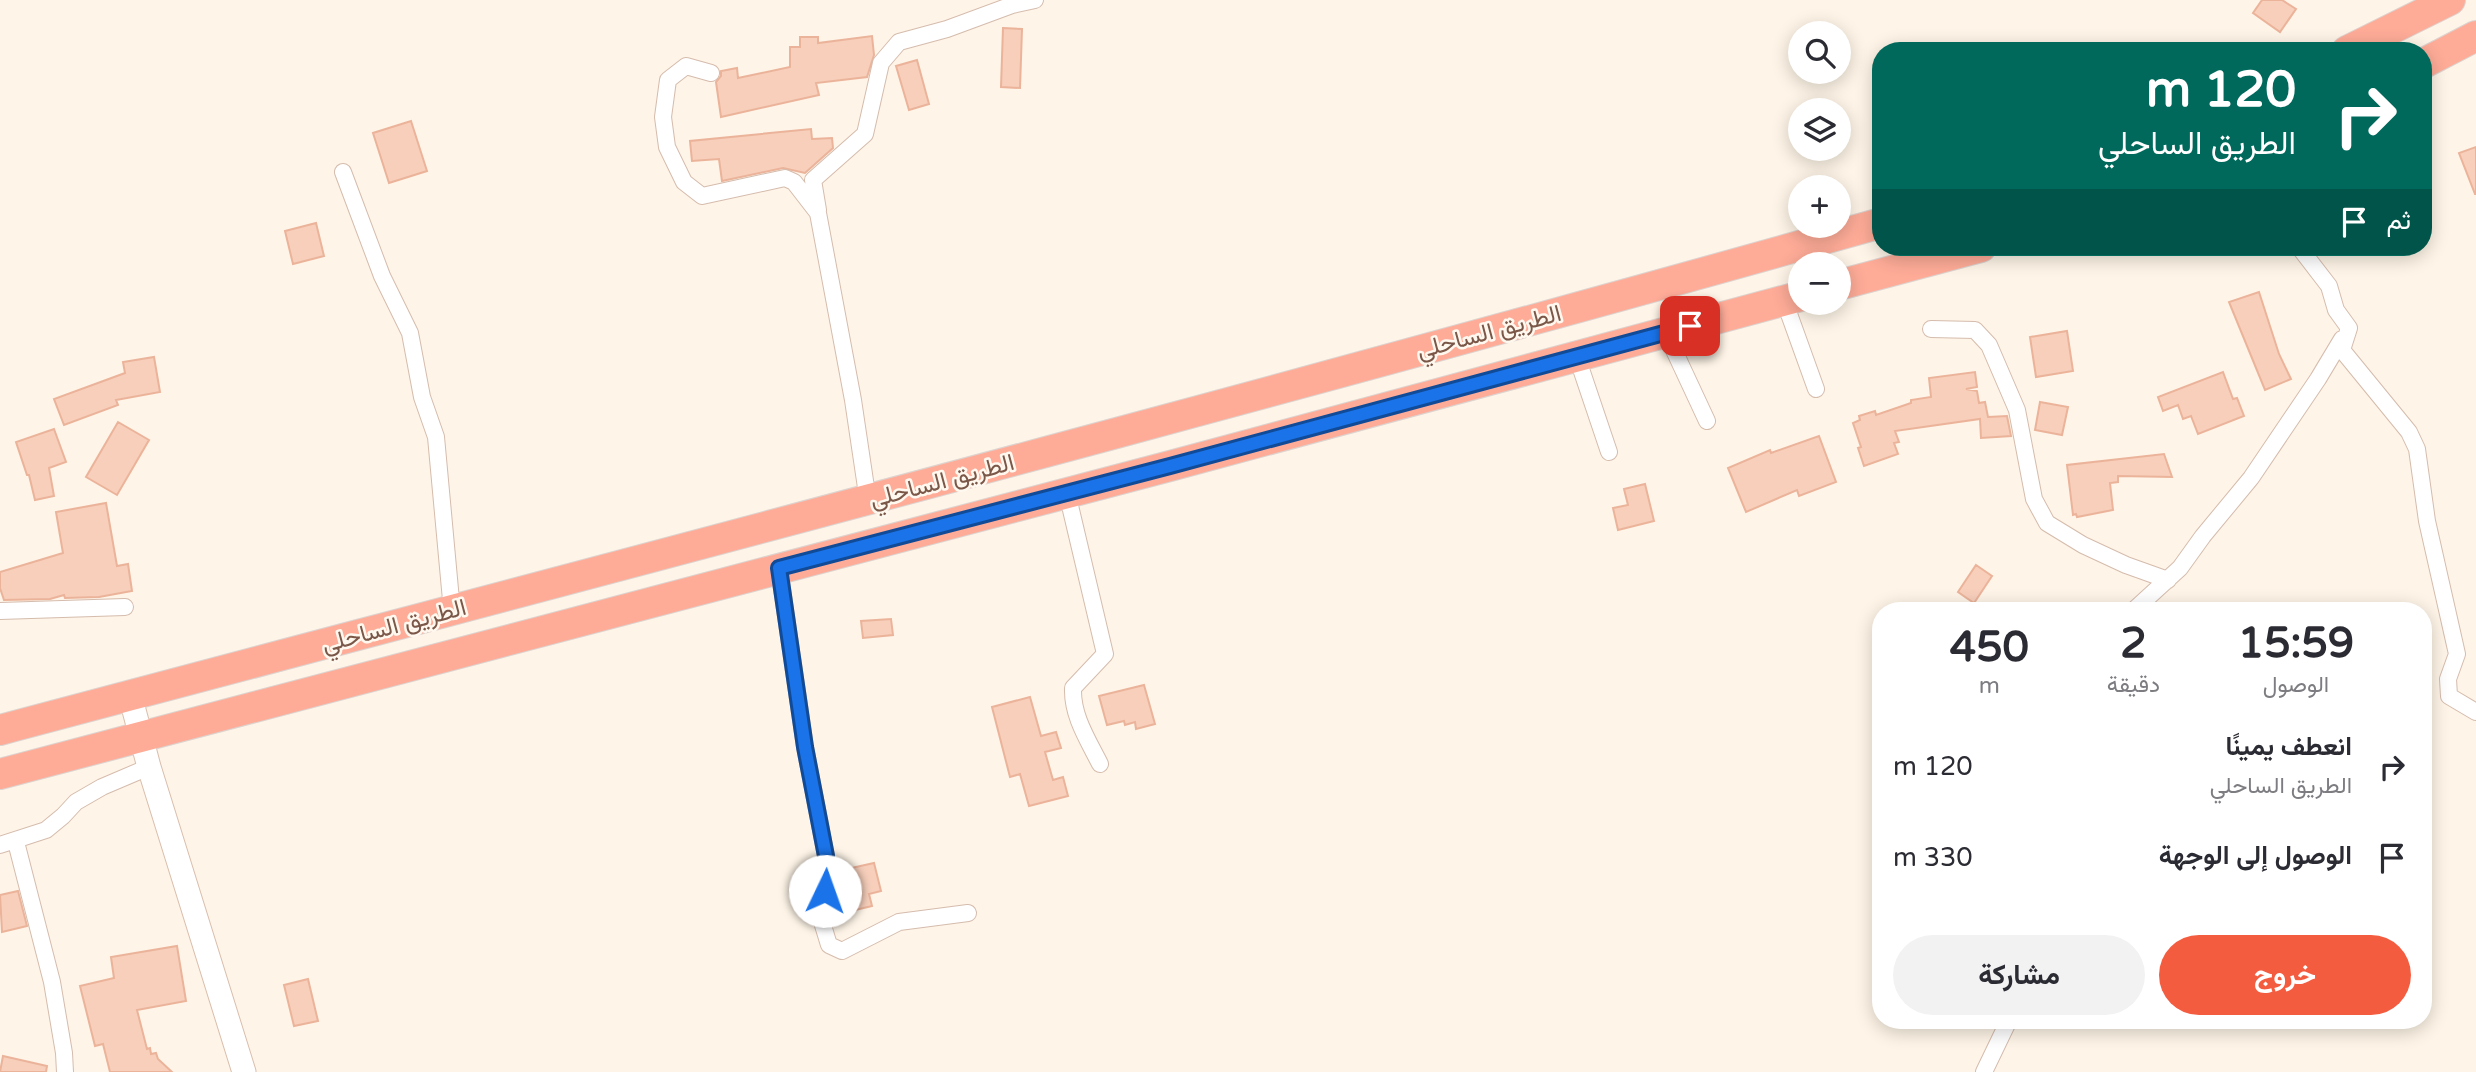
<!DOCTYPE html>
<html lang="ar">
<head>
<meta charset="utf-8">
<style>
  :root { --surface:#fff; --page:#f2f2f3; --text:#2b2b33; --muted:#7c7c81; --accent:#f45c40 }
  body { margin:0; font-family:"Varela Round",Vazirmatn,sans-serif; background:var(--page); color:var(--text); direction:rtl; height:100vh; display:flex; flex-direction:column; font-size:26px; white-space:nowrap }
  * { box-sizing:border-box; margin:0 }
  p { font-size:23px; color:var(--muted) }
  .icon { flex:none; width:38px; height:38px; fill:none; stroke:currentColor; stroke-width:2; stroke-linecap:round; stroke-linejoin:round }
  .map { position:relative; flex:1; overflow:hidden; direction:ltr }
  .details { position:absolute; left:1872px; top:602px; width:560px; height:427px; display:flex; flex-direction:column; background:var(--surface); border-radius:28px; box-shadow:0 4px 18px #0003; direction:rtl }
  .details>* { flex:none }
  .guide { position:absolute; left:1872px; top:42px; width:560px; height:214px; border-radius:28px; box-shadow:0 4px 18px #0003; direction:rtl; background:#00695c; color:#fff; overflow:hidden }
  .buttons { position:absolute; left:1788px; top:21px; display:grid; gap:14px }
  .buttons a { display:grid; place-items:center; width:63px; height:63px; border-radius:50%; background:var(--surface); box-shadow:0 4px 18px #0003; font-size:35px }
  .pin { position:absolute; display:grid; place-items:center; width:60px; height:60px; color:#fff; margin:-30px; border-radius:14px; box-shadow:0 4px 10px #0006 }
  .me { position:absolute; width:77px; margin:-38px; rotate:3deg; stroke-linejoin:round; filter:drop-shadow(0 0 5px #0008) }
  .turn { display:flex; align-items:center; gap:24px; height:147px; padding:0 21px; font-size:32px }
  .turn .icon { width:91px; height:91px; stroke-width:2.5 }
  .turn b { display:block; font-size:49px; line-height:60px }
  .then { display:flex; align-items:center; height:66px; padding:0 21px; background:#0003; gap:14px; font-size:26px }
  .eta { display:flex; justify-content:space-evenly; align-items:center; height:119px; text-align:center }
  .eta b { font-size:42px; font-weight:700; line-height:49px }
  .cta { display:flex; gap:14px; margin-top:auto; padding:14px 21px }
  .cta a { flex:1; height:80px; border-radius:42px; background:var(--accent); color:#fff; font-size:28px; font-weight:700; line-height:80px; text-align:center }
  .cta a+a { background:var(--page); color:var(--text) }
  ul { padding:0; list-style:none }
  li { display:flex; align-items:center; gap:21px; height:91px; padding:0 21px }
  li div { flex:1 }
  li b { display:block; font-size:26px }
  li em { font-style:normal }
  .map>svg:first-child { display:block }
  .building { fill:#f7cfbb; stroke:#ebb39a; stroke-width:2 }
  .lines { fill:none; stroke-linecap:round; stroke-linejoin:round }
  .street-casing { stroke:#d5bcad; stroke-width:18 }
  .secondary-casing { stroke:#dabead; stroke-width:25 }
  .highway-casing { stroke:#ddd3cf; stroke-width:32 }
  .street { stroke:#fff; stroke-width:16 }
  .secondary { stroke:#fff; stroke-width:23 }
  .highway { stroke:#feac98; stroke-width:30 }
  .route-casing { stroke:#114b97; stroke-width:18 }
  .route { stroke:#1a73e8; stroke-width:12 }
  .labels { text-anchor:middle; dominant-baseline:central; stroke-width:5; stroke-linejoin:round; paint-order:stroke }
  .street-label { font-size:24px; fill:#7b5748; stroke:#fff8ef }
</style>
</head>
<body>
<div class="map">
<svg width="2476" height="1072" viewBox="0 0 2476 1072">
  <rect width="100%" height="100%" fill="#fef4e7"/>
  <path class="building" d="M2262 0H2282L2296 9 2280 32 2253 13Z
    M1003 28 1022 29 1020 88 1001 87Z
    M872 36 874 55 867 77 816 83 819 95 721 117 716 82 721 76V71L737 68 738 78 790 67V47H800V37H818V43Z
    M917 60 929 104 909 110 896 66Z
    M411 121 427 171 389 183 373 133Z
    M811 129 812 139 832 138 833 148 805 173 783 168 722 181 719 159 692 161 690 141Z
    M2476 147V194H2475L2459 153Z
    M316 223 324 256 293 264 285 231Z
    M2259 292 2279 354 2291 379 2265 390 2229 302Z
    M2067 331 2073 371 2036 377 2030 337Z
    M154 357 160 392 116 400 118 405 64 425 54 399 125 373 123 362Z
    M1975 372 1977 387 1966 389 1977 391 1979 403 1985 402 1988 417 2007 416 2011 436 1981 438 1980 419 1895 431 1899 442 1894 443 1898 454 1864 466 1858 448 1861 447 1853 423 1860 420 1859 416 1875 411 1876 415 1911 403V400L1931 397 1929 378Z
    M2223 372 2233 399 2237 398 2244 416 2198 434 2191 416 2183 419 2178 405 2163 411 2158 397Z
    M2040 402 2068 407 2062 435 2035 430Z
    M118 422 149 440 117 495 86 477Z
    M54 429 66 462 49 468 54 496 35 500 29 475H27L16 442Z
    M1819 436 1836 482 1799 496 1797 490 1746 512 1728 468 1770 450 1771 453Z
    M2164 454 2172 477 2118 476V482L2110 483 2113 510 2077 517 2076 514 2073 515 2067 465Z
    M1645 484 1654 521 1618 530 1613 508 1628 505 1624 489Z
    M106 503 117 566 128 564 132 591 99 597 65 598 64 595 50 599 4 600 0 588V572L63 553 56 512Z
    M1976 565 1992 576 1974 603 1958 592Z
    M891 619 893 635 863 638 861 621Z
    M1144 685 1155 724 1136 729 1135 722 1125 725 1124 721 1107 725 1099 696Z
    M1030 697 1041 736 1056 732 1061 748 1045 752 1053 780 1063 777 1068 796 1029 806 1020 774 1010 777 992 707Z
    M874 863 881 891 869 894 872 906 847 912 838 871Z
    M18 891 27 926 2 932 0 895Z
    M177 946 186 1001 137 1010 147 1049 150 1048 151 1054 156 1053 158 1059 172 1072H110L103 1044 95 1046 80 986 114 978 111 957Z
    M308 979 318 1021 294 1026 284 985Z
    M3 1056 47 1066 46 1072H0Z"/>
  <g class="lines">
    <g class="street-casing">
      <path id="street" d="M711 73 686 66 668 80 663 117 667 147 684 182 702 196 785 178 794 182 818 213 853 400 868 501
        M343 172 382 276 410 333 422 397 436 437 452 611
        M818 210 813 180 865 134 881 63 899 42 947 29 1012 5 1035 0
        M2299 247 2329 286 2336 310 2349 328
        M1784 300 1816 389
        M2349 328 2342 350 2409 432 2417 449 2427 521 2457 654 2448 679 2449 696 2476 712
        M1931 329 1975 330 1989 345 2017 410 2034 499 2047 523 2083 545 2126 565 2168 580
        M1666 333 1707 421
        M1577 357 1609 452
        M1067 493 1105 654 1073 688C1072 716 1088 740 1100 764
        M779 568 805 747 826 856 822 922 829 945 842 951 899 922 968 913
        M0 611 125 607
        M2133 611 2180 568 2203 536 2251 478 2318 379 2342 339
        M16 842 52 982 64 1053 65 1072
        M0 845 46 830 63 816 76 802 102 787 149 767
        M1984 1072 2009 1020"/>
    </g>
    <g class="secondary-casing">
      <path id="secondary" d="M130 695 149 767 244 1072"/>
    </g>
    <g class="highway-casing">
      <path id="highway" d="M2347 51 2450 0
        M2424 63 2476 36
        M1839 285 1981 247
        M0 730C628 563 1256 399 1881 223
        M0 774 1170 466 1801 296"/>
    </g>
    <use href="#street" class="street"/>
    <use href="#secondary" class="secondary"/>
    <use href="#highway" class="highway"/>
  </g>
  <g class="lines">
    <g class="route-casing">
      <path id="route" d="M825 891 826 856 805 747 779 568 1170 466 1690 326"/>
    </g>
    <use href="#route" class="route"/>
  </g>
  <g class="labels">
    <g class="street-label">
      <text transform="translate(1489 332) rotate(-15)">الطريق الساحلي</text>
      <text transform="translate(942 481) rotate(-15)">الطريق الساحلي</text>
      <text transform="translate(394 626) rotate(-15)">الطريق الساحلي</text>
    </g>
  </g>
</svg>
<div class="buttons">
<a><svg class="icon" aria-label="search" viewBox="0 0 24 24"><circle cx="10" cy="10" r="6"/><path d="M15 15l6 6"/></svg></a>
<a><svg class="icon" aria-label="layers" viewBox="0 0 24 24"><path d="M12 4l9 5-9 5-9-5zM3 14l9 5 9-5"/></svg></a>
<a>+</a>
<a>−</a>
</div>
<div class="pin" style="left:1690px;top:326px;background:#d93025"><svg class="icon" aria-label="arrive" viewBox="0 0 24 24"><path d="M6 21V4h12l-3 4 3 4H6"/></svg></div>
<svg class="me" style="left:825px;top:891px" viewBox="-20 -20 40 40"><circle r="19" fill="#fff"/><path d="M0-13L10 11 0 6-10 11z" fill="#1a73e8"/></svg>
<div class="guide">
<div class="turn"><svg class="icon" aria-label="right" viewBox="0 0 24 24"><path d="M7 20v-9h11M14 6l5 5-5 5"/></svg><div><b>120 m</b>الطريق الساحلي</div></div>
<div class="then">ثم<svg class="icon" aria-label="arrive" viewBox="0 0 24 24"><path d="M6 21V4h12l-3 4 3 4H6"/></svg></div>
</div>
<section class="details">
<div class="eta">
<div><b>15:59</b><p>الوصول</p></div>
<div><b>2</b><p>دقيقة</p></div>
<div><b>450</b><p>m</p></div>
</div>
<ul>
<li><svg class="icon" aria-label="right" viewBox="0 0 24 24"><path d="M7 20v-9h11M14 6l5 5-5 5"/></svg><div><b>انعطف يمينًا</b><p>الطريق الساحلي</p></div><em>120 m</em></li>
<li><svg class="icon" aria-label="arrive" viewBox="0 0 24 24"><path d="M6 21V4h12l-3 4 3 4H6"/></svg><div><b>الوصول إلى الوجهة</b></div><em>330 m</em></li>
</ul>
<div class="cta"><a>خروج</a><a>مشاركة</a></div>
</section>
</div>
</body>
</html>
